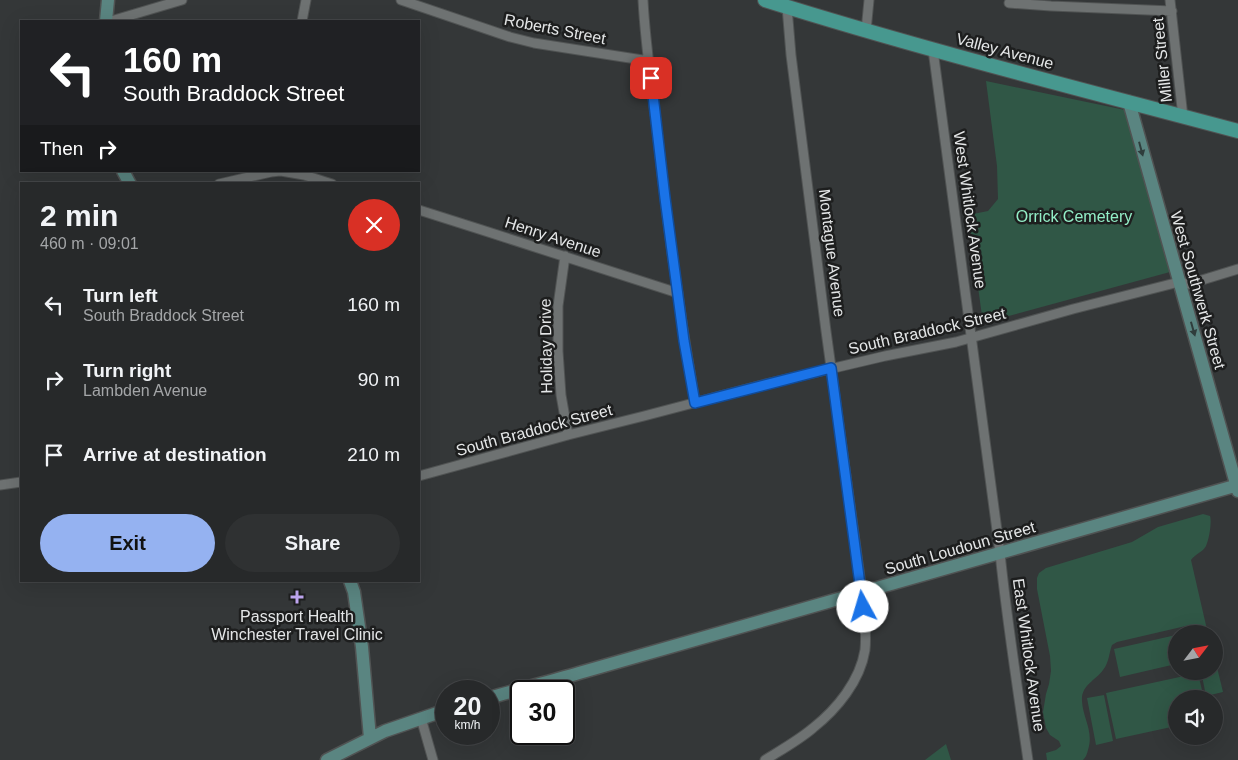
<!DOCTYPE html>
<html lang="en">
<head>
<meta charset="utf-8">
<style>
  :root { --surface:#27292a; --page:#2f3132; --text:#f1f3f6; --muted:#a4a6a8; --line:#434547; --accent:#95b2f1 }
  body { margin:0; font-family:Helvetica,sans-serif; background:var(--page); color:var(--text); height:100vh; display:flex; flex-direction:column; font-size:19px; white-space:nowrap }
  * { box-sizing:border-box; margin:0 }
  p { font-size:16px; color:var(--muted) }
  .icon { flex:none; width:28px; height:28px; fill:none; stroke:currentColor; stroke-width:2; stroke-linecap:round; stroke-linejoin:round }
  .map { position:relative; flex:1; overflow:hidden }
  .sheet { position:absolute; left:20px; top:182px; width:400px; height:400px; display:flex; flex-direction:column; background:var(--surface); border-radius:0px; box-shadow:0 5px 20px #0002,0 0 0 1px var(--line) }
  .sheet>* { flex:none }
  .top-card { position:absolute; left:20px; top:20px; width:400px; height:152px; border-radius:0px; box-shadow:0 5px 20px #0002,0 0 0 1px var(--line); background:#202124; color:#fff; overflow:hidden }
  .needle { width:32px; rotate:58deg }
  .fabs { position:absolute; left:1168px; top:625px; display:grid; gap:10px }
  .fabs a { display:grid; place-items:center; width:55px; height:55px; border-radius:50%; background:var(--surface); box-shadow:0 5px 20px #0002,0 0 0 1px var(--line); font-size:25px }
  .speed { position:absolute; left:435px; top:680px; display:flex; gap:10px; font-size:25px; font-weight:700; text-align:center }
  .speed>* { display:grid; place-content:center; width:65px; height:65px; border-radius:50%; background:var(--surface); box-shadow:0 5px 20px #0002,0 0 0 1px var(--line); line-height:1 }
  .speed small { font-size:12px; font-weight:400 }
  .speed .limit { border:2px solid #111; border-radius:8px; background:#fff; color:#111 }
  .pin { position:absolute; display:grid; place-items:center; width:42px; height:42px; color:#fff; margin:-21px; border-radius:10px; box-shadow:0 2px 8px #0006 }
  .me { position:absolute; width:55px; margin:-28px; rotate:354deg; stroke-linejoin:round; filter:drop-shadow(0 0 4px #0008) }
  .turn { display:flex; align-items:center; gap:18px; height:105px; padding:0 20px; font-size:22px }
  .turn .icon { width:65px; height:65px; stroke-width:2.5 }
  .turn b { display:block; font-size:35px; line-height:42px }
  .then { display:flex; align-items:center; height:48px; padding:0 20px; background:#0003; gap:10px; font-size:19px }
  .round { display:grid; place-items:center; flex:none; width:52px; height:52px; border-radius:26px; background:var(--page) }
  .head { display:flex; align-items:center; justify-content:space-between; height:85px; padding:0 20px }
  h1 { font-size:30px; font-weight:800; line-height:38px }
  .action { display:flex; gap:10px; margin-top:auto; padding:10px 20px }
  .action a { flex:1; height:58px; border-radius:30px; background:var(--accent); color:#111; font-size:20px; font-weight:800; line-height:58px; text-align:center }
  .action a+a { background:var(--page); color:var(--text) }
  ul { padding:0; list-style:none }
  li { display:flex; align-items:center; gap:15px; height:75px; padding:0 20px }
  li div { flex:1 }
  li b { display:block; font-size:19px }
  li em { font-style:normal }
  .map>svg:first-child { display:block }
  .green { fill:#305746 }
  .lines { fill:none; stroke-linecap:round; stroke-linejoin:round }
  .street-casing { stroke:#505353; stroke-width:11 }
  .secondary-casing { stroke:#505353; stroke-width:15 }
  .primary-casing { stroke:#505353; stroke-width:16 }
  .street { stroke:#6e7272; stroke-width:9 }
  .secondary { stroke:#5a8581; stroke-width:12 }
  .primary { stroke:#47988f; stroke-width:14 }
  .oneway { fill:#2f3d3c }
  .route-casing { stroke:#114b97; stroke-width:12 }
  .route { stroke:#1a73e8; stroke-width:9 }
  .poi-dot { fill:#c1a8f3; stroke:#1d1e1e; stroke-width:2 }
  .labels { text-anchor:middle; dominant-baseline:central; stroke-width:5; stroke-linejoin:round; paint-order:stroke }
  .street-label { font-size:16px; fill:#e4e6e7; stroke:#1d1e1e }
  .park-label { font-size:16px; fill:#93eec7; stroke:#1d1e1e }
  .poi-label { font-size:16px; fill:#e4e6e7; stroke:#1d1e1e }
</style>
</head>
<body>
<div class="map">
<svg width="1238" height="760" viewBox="0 0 1238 760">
  <rect width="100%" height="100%" fill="#343738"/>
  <path class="green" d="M986 81 1125 110 1170 272 983 323 968 215 988 211 998 199 997 166Z
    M1203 514 1210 516C1212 522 1209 540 1206 546 1203 552 1195 554 1191 560L1208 634H1192L1190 625 1117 642 1112 645C1109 653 1109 663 1103 670 1095 681 1081 685 1082 701 1083 719 1094 731 1088 750 1087 754 1086 757 1083 760H1047L1046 753 1056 750 1061 746 1059 741 1050 735 1046 728 1043 712 1046 694 1049 684 1051 671 1050 656 1037 589V578L1039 573 1046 568 1132 542 1158 527Z
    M1176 635V664L1120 677 1114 649Z
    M1214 655 1223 692 1206 696 1201 671H1214Z
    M1198 673 1204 699H1176V726L1116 739 1106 693Z
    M1104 695 1113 741 1096 745 1087 698Z
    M946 744 951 760H925Z"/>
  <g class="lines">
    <g class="street-casing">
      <path id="street" d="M401 0 510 37 534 43 649 61
        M643 0C645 40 651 81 656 121 666 215 679 309 695 403
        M1170 0 1183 117
        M1009 3 1051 6 1172 11
        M111 21 182 0
        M302 21 306 0
        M866 31 869 0
        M933 50 1000 553C1007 622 1018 691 1028 760
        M281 171 304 175 332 184
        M219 184 271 172 280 171
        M419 210 482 230 678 293
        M565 256 558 306V351L561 395 568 435
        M419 476 568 435 644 416 762 385 885 356 956 342 1073 309 1179 282 1189 284 1238 269
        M0 485 21 482
        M421 718 433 760
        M765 760C781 750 799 740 813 728 837 709 860 681 865 650 867 631 864 611 862 592L826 331 791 55 787 7"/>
    </g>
    <g class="secondary-casing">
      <path id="secondary" d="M106 21 108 0
        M1129 102 1238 491
        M123 171 130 184
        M350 581 354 592 362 647 370 738
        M489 698C519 689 549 682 579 673 799 609 1019 548 1238 485
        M327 760 385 731 446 710"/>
    </g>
    <g class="primary-casing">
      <path id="primary" d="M765 0C921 49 1080 89 1238 131"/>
    </g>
    <use href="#street" class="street"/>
    <use href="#secondary" class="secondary"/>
    <use href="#primary" class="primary"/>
  </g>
  <defs><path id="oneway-solid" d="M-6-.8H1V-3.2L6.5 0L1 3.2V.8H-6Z" transform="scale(1.25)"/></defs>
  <g class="oneway">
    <use href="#oneway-solid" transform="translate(1141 149) rotate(75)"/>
    <use href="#oneway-solid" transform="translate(1193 329) rotate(74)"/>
  </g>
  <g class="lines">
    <g class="route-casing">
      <path id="route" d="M651 78 665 198 684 341 695 403 831 368 863 607"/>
    </g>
    <use href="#route" class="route"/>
  </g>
  <path class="poi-dot" d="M294.5 589.5h5v5h5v5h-5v5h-5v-5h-5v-5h5z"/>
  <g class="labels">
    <g class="street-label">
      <text transform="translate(555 29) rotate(11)">Roberts Street</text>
      <text transform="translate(1005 51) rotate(15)">Valley Avenue</text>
      <text transform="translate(1162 60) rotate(-96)">Miller Street</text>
      <text transform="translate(970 210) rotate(82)">West Whitlock Avenue</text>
      <text transform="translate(553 237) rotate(18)">Henry Avenue</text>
      <text transform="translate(832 253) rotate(83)">Montague Avenue</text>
      <text transform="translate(1198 290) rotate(74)">West Southwerk Street</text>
      <text transform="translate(927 331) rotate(-13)">South Braddock Street</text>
      <text transform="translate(546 346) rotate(-91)">Holiday Drive</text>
      <text transform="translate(534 430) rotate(-15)">South Braddock Street</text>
      <text transform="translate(960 548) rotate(-16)">South Loudoun Street</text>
      <text transform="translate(1029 655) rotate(82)">East Whitlock Avenue</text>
    </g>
    <g class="park-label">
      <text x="1074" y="216">Orrick Cemetery</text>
    </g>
    <g class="poi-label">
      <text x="297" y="616">Passport Health<tspan x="297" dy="18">Winchester Travel Clinic</tspan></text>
    </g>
  </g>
</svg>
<div class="fabs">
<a><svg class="needle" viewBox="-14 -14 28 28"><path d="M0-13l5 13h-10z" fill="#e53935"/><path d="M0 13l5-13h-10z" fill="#a4a6a8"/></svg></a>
<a><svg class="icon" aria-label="sound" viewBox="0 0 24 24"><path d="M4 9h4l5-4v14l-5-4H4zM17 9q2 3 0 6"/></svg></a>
</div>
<div class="speed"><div>20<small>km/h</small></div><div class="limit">30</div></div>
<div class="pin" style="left:651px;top:78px;background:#d93025"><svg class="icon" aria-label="arrive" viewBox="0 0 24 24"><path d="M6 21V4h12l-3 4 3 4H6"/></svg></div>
<svg class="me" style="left:863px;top:607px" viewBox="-20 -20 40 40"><circle r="19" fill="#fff"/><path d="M0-13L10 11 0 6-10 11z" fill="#1a73e8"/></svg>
<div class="top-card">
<div class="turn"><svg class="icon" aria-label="left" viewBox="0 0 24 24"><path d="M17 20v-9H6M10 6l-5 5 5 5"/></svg><div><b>160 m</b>South Braddock Street</div></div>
<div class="then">Then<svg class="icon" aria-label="right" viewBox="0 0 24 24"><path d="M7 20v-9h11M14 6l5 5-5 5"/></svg></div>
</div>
<section class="sheet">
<div class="head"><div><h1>2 min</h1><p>460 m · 09:01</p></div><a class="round" style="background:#d93025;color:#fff"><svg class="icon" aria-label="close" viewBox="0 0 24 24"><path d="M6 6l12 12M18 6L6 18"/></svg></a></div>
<ul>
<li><svg class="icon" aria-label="left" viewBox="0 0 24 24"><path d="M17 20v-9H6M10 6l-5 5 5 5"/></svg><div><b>Turn left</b><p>South Braddock Street</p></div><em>160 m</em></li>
<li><svg class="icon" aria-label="right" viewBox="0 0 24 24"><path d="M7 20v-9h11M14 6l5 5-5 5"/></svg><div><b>Turn right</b><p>Lambden Avenue</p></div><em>90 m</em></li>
<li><svg class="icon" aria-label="arrive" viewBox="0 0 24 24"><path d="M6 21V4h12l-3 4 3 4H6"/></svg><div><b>Arrive at destination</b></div><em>210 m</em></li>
</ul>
<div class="action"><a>Exit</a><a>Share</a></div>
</section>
</div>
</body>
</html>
